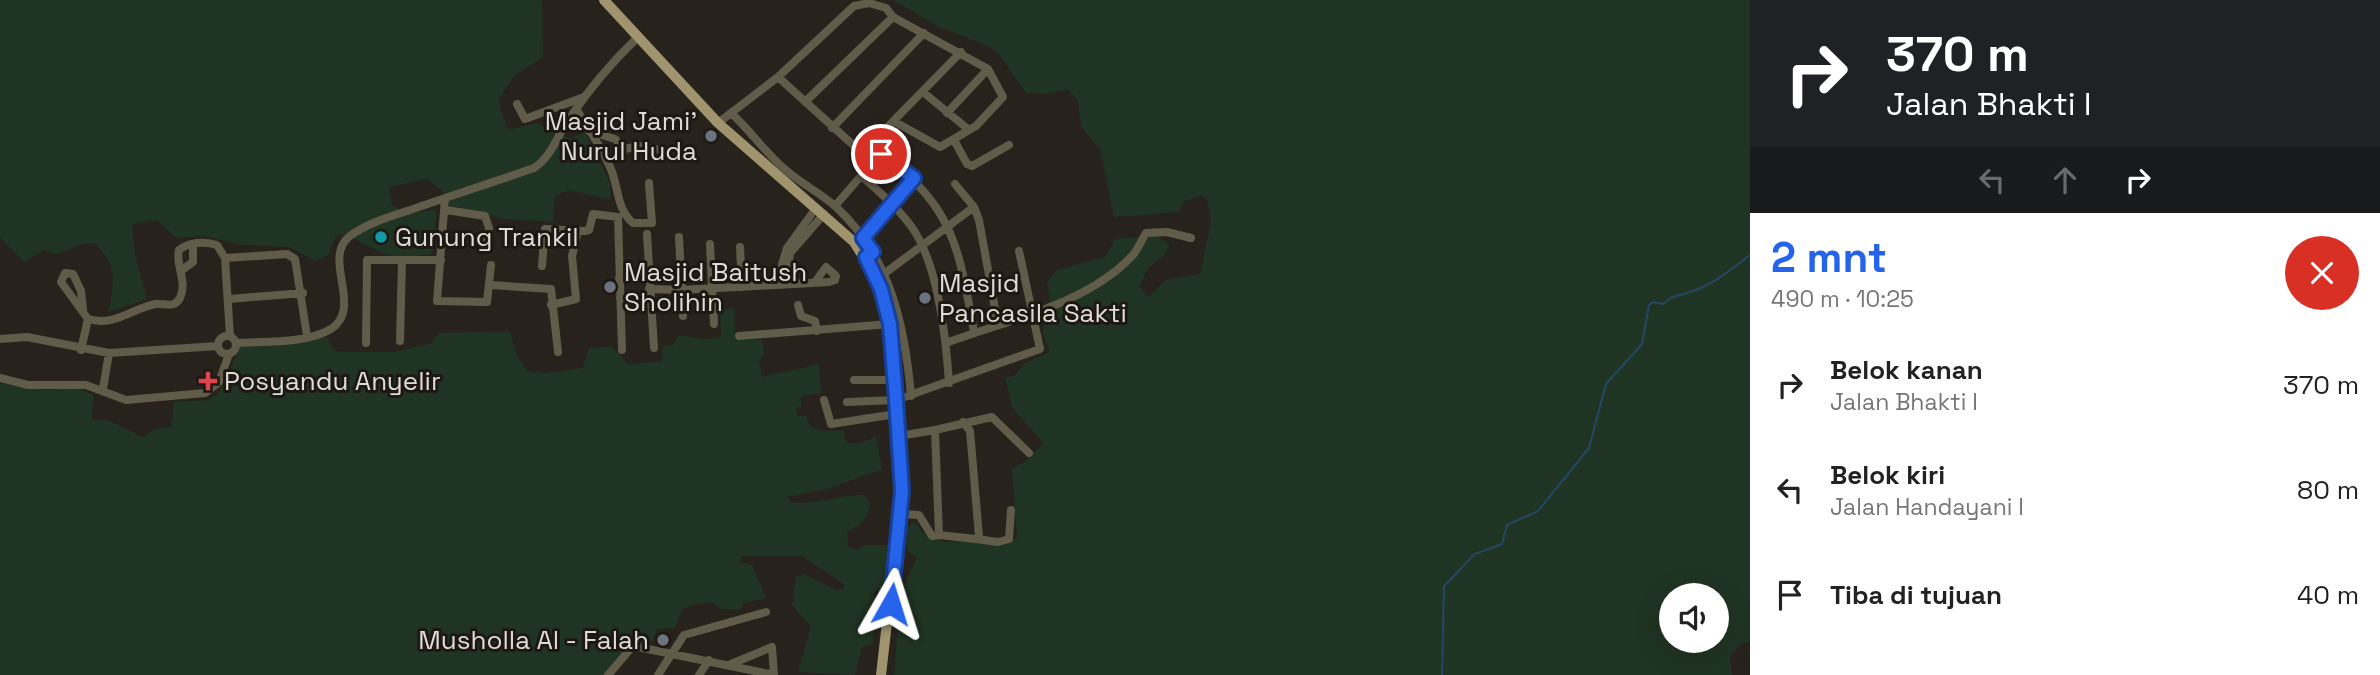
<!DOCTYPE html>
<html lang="id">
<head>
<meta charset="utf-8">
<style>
  :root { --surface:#fff; --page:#f2f2f2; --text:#222; --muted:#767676; --accent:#2563eb }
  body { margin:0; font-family:"Space Grotesk",sans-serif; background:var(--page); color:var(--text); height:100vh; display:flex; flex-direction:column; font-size:26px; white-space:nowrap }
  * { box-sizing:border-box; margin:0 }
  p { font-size:23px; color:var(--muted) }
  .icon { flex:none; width:38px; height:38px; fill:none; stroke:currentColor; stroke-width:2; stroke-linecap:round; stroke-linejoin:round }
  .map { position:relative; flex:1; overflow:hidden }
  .details { display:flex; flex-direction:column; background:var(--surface); width:630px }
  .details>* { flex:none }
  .top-card { background:#202124; color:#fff; overflow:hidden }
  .buttons { position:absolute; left:1659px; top:583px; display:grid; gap:14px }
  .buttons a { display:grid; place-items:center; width:70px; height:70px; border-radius:50%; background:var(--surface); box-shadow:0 7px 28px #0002; font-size:35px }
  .pin { position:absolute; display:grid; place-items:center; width:60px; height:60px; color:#fff; margin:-30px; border:4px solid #fff; border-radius:50%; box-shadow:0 2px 7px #0007 }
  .me { position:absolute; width:77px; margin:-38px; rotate:6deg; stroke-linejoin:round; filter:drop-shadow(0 0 5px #0008) }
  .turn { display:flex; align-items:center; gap:24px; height:147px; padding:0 21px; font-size:32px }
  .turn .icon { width:91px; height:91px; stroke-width:2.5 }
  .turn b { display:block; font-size:49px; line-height:60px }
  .lanes { display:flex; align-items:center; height:66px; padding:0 21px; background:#0003; justify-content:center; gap:35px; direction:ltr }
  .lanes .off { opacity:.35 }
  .round { display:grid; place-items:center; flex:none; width:74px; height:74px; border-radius:37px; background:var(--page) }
  .head { display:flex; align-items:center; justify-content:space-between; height:119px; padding:0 21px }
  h1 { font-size:42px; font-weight:600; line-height:52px; color:var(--accent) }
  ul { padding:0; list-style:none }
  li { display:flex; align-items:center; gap:21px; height:105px; padding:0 21px }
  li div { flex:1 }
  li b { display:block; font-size:26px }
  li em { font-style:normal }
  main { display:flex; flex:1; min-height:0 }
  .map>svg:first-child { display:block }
  .green { fill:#203423; fill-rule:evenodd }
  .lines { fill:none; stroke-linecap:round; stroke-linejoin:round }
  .stream { stroke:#234864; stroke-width:2 }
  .minor { stroke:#615c49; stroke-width:8 }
  .major { stroke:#a0946e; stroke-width:10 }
  .route-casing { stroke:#184099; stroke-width:18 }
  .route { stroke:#2563eb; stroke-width:12 }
  .worship-dot { fill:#6b7280; stroke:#1e1813; stroke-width:2.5 }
  .culture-dot { fill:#0f9aa8; stroke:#1e1813; stroke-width:2.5 }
  .health-dot { fill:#e0444e; stroke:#1e1813; stroke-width:2.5 }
  .labels { text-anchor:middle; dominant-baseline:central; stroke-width:6; stroke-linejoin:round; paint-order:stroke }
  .poi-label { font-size:26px; fill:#dfdbd7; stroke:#1e1813; text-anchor:start }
</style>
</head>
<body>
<main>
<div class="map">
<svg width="1750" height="675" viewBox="0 0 1750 675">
  <rect width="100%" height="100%" fill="#27221c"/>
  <path class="green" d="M0 0H542L543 57 514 76 498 101 508 130 536 123 570 139 585 132 610 183 611 200 568 190 555 196 553 222 505 219 450 206 444 192 427 179 389 187 392 205 406 214 437 209 432 254C388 260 382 254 346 234L336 236 328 255 315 261 290 247 243 245 206 236 178 238C155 223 165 215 132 225L135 254 147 299 109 312C113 281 119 268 95 243L79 245 56 255 44 250 24 262 0 237Z
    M893 0H1750V642L1742 643 1730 657 1732 675H894L900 594 917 557 907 551 906 527 915 522 922 532 944 542 1017 539 1012 469 1027 460 1043 443 1012 407 1005 378 1015 375 1023 364 1050 352 1043 334 1044 321 1052 314 1047 282 1057 270 1105 257 1115 239 1157 236 1170 245 1164 256 1148 268 1139 287 1149 297 1165 280 1200 274 1211 222 1207 199 1201 196 1184 201 1178 212 1114 217 1100 150 1081 126 1078 101 1068 89 1046 94 1026 93 998 53 988 46 937 26ZM1671 595H1717V640H1671Z
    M734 308 735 340H762L764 354 759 360 762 377 819 364 821 393 801 396V407L796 408 798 416H806L810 426 823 431 843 430 846 442C857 445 866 442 876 436L882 469 828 489 787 497 793 503C818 504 840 495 865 495L870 504C867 521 861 524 847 532L848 546 855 550 865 545H887L885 585 874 593 873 644 862 647 855 675 798 672 811 627 792 605 796 577 804 574 836 590 844 588 845 585 802 556H742L740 562 752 565 766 598 744 603 741 609H721C708 597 697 605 682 609L675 628 657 629 653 641 631 644 604 675H0V383L44 390 77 388 93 395 92 419 110 421 143 437 155 429 171 427 174 402 208 400 218 394 241 346 328 337C330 342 331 348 336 351 338 352 385 352 392 352 399 352 419 345 431 344L438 333 510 331 516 353 527 371 546 373 583 368 589 348 611 346 628 364 662 361 663 346 673 345 679 335 704 339 721 337 720 310Z"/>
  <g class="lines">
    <path class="stream" d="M1442 675 1444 586 1475 554 1502 544 1507 525 1538 511 1589 448 1606 384 1642 344 1649 305 1653 302 1663 304C1673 294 1681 296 1693 291 1714 284 1733 268 1750 255"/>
    <path class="minor" d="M778 77 862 153 961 52
      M923 92 969 130
      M805 102 893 17
      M517 104 525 119 584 97
      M576 109C588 127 601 147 610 167 619 186 616 209 633 223H652L649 183
      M731 113C751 131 766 154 787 171 802 184 820 193 835 206 890 256 905 325 911 396
      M947 113 988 69
      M718 123 778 77 854 6 869 3 886 8 893 17 988 69 1003 97 976 126 940 147 895 122
      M832 128 924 33
      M589 131 615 139 625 149 638 146 660 150
      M954 140 967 164 972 166 1009 145
      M881 154C954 206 959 249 974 332
      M955 184 974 207 979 220 998 325
      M445 198 437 301 487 302 491 265
      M835 206 861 176C879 191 897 207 911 226 938 263 946 338 949 383
      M446 210 485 216 489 228 486 250
      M647 234 654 348
      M679 237 683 316
      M863 238 914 178
      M710 244 714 324
      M740 247 742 287
      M225 258 287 254 295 259 307 336
      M542 266 545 229 585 231 589 230 593 214 618 217 622 350
      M182 270 193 262V244
      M885 273 974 207
      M619 278H648
      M787 284 790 253 824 214
      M490 285 551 289 558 352
      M776 285 787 248 816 208
      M649 289 681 290 829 282 835 280 836 276 826 267 815 282
      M620 298 650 296
      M229 299 303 293
      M551 305 576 299 572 256 578 231
      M798 305 801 316 815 321 817 331
      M88 319C115 327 132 308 156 304 165 303 174 309 180 298 188 281 175 266 179 250 189 242 205 241 217 245L225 258 230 336
      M739 336 890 324
      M218 345a9 9 0 1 1 18 0a9 9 0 1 1-18 0Z
      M0 339 27 337 109 353 218 346
      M400 341 402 260
      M236 343C264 341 306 344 331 329 364 308 321 257 350 236 367 223 392 216 413 209 453 195 494 182 534 168 552 156 557 136 569 119 589 89 611 63 637 38
      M366 343 367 260H441
      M946 343C1007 320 1086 305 1132 256 1139 249 1141 240 1146 233L1167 232 1191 238
      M81 350 88 319 61 282 65 273 73 274 81 291 83 309
      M0 378 28 385H86L126 400 205 393 219 382 229 354
      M854 380H895
      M103 389 109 353
      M824 400 831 424 896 414
      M847 402 896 400 1040 349 1019 251
      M935 430 992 417 1029 453
      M899 436 935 430 939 535 932 536 919 515 901 514
      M939 535 976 539 979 536 970 431 963 422
      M976 539 998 542 1009 539 1011 510
      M731 664 772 647 774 675
      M608 675 633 646 774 675
      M658 675 684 635 766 612
      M699 675 709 660"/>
    <path class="major" d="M604 0 718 123 854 242 877 279 890 324 902 491 881 675"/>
  </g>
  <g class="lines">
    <g class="route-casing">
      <path id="route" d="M881 154 914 178 863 238 873 252 866 257 881 289 890 324 896 400 902 491 891 604"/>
    </g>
    <use href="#route" class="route"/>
  </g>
  <g class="worship-dot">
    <circle cx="711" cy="136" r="7"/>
    <circle cx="610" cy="287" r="7"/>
    <circle cx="925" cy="298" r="7"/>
    <circle cx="663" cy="640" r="7"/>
  </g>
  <circle class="culture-dot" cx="381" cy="237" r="7"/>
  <path class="health-dot" d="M204.5 370.5h7v7h7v7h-7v7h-7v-7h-7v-7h7z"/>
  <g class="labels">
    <g class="poi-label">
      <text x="697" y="121" text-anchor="end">Masjid Jami'<tspan x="697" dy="30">Nurul Huda</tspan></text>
      <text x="395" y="237">Gunung Trankil</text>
      <text x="624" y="272">Masjid Baitush<tspan x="624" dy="30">Sholihin</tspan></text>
      <text x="939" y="283">Masjid<tspan x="939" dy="30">Pancasila Sakti</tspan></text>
      <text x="224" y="381">Posyandu Anyelir</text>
      <text x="649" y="640" text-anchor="end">Musholla Al - Falah</text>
    </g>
  </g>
</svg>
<div class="buttons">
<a><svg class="icon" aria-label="sound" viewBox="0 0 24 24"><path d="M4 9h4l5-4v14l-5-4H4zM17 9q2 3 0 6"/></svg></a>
</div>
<div class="pin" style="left:881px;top:154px;background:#d93025"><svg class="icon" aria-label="arrive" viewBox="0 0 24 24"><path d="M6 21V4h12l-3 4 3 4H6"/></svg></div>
<svg class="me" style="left:891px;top:604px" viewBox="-20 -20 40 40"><path d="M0-17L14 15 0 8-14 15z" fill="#2563eb" stroke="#fff" stroke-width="4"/></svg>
</div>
<section class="details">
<div class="top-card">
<div class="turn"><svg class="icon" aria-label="right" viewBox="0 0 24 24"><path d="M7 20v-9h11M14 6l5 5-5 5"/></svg><div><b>370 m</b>Jalan Bhakti I</div></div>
<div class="lanes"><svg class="icon off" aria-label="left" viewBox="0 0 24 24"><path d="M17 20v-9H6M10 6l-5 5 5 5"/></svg><svg class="icon off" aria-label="ahead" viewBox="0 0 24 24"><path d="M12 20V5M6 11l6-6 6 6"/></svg><svg class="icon" aria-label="right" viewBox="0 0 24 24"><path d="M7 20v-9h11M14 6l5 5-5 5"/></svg></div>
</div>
<div class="head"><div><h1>2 mnt</h1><p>490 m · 10:25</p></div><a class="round" style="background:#d93025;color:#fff"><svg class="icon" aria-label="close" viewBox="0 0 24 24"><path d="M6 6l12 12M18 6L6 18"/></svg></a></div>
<ul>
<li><svg class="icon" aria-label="right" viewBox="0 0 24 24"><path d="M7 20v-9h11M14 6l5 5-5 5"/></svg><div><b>Belok kanan</b><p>Jalan Bhakti I</p></div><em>370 m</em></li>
<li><svg class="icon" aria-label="left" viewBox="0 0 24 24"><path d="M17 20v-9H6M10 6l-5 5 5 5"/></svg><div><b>Belok kiri</b><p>Jalan Handayani I</p></div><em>80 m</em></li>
<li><svg class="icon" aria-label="arrive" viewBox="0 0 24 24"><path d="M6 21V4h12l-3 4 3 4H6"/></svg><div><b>Tiba di tujuan</b></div><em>40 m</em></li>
</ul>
</section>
</main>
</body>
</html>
